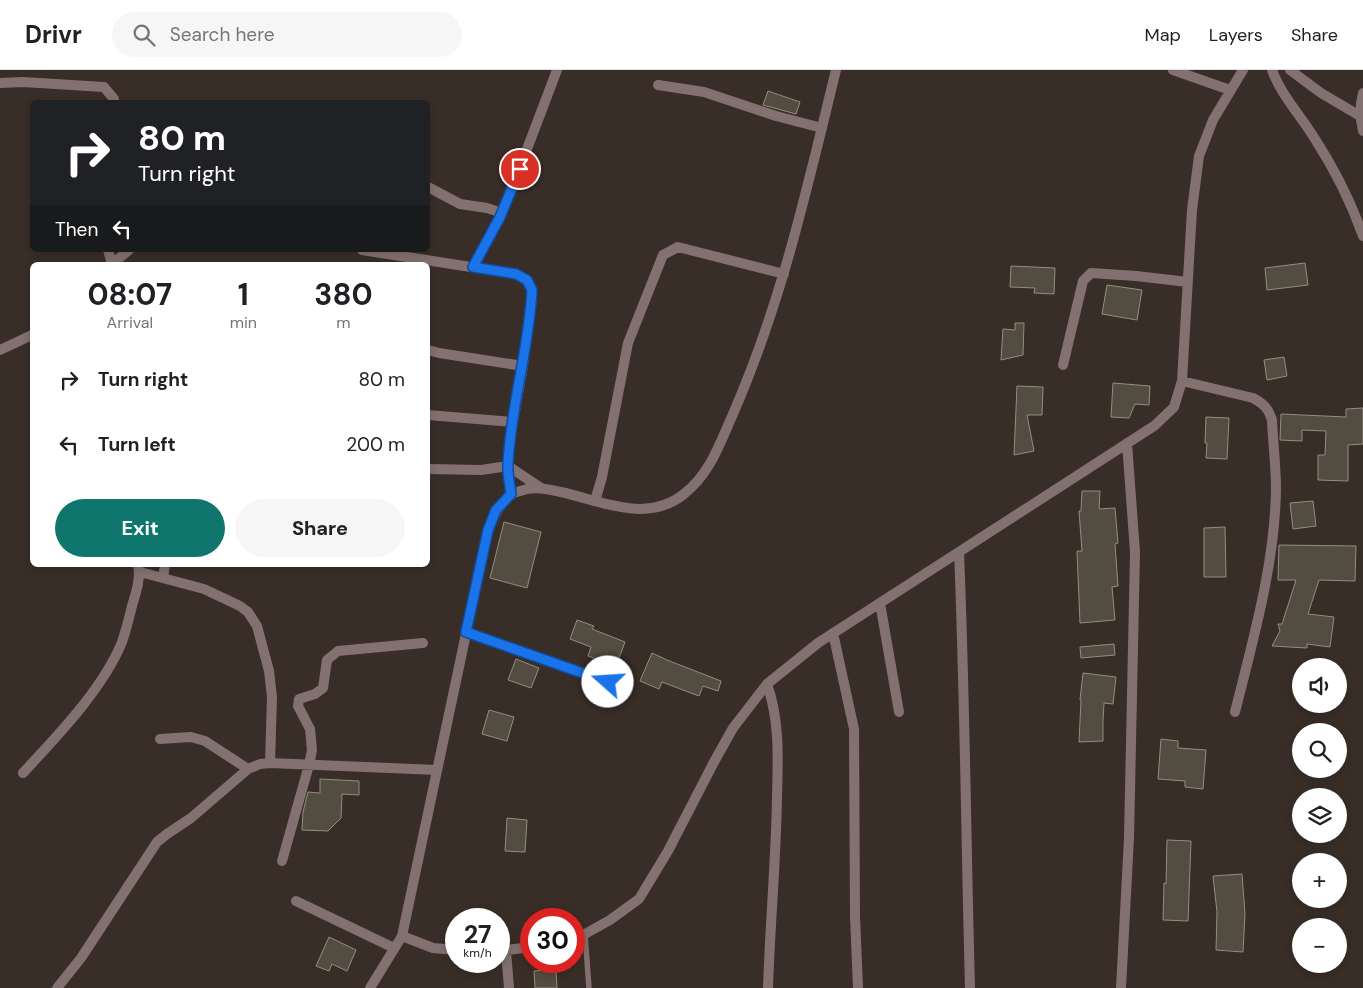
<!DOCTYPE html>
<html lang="en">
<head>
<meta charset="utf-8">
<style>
  :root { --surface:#fff; --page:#f6f6f6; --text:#202124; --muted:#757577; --line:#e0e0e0; --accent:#0f766e }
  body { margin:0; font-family:"DM Sans",sans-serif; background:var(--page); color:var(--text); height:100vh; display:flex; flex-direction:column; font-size:19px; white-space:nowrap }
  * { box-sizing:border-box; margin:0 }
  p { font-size:16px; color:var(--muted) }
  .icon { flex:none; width:28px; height:28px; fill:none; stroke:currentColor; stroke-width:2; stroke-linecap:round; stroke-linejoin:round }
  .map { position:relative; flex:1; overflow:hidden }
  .side { position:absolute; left:30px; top:192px; width:400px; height:305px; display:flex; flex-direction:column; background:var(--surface); border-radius:8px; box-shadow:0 2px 8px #0003 }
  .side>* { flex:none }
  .top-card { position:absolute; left:30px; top:30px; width:400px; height:152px; border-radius:8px; box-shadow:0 2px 8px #0003; background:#202124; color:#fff; overflow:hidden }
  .controls { position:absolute; left:1292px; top:588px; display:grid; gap:10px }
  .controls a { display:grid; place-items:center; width:55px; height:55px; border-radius:50%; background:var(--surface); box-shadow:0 2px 8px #0003; font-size:25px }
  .speed { position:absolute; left:445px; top:838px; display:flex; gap:10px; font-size:25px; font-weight:700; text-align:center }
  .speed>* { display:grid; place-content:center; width:65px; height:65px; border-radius:50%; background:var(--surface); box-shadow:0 2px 8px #0003; line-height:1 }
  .speed small { font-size:12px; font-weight:400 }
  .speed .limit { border:8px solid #d22; background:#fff; color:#111 }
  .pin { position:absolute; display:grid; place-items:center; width:42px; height:42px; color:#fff; margin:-21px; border:2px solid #fff; border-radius:50%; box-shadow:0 1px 5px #0007 }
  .me { position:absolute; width:55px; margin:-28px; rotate:289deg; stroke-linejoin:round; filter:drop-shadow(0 0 4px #0008) }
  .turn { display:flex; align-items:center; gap:18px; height:105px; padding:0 25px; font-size:22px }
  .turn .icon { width:65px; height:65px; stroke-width:2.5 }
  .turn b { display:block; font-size:35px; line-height:42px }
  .then { display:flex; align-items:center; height:48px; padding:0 25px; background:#0003; gap:10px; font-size:19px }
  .eta { display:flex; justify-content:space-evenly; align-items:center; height:85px; text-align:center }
  .eta b { font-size:30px; font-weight:700; line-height:35px }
  .button { display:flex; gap:10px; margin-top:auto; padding:10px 25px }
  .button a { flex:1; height:58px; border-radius:30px; background:var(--accent); color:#fff; font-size:20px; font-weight:700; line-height:58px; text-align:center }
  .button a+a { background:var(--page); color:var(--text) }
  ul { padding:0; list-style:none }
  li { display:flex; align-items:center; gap:15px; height:65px; padding:0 25px }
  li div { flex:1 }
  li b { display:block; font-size:19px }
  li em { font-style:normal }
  header { display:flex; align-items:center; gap:30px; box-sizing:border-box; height:70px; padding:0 25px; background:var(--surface); border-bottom:1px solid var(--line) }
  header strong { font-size:24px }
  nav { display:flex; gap:28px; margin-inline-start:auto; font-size:18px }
  .search { width:350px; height:45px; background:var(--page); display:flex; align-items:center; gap:12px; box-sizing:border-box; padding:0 18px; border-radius:28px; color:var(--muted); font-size:19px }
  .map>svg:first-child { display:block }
  .building { fill:#534c41; stroke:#958d80 }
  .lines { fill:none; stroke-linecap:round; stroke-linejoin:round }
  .service { stroke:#837171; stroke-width:5.5 }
  .minor { stroke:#837171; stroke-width:10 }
  .tertiary { stroke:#837171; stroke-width:10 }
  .route-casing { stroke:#114b97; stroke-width:12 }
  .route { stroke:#1a73e8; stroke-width:9 }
</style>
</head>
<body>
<header>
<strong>Drivr</strong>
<div class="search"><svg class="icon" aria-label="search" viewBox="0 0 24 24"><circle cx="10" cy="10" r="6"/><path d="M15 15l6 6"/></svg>Search here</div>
<nav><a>Map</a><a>Layers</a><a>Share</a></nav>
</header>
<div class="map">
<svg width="1363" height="918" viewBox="0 0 1363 918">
  <rect width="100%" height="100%" fill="#392d27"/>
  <path class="building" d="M768 21 800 32 796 44 763 35Z
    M1305 193 1308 215 1267 220 1265 198Z
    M1011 196 1055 198 1054 224 1034 223 1035 218 1010 217Z
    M1107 215 1142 220 1137 250 1102 244Z
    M1015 253H1024L1023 285 1001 290 1003 259 1015 260Z
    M1284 287 1287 306 1267 310 1264 290Z
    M1113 313 1150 316 1149 335 1135 334 1129 348 1111 347Z
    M1017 316 1043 317 1042 345H1027L1034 381 1014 385Z
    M1363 338V374L1348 375V411L1318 410V385H1325L1326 361 1302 360V371L1280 370 1281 344 1346 347V339Z
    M1206 347 1229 348 1227 389 1206 388 1207 373H1205Z
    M1082 421H1100L1099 439 1115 438 1118 473 1115 474 1118 516 1112 517 1115 550 1080 553 1077 481H1082L1079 441H1081Z
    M1313 431 1316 456 1293 459 1290 433Z
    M504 452 541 462 527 518 490 508Z
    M1225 457 1226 507H1204V458Z
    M1279 475 1356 476 1355 511 1319 510 1308 544 1334 547 1330 577 1307 574V578L1272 576 1280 561 1278 554H1282L1296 510H1278Z
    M577 550 594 556 592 559 625 572 616 596 588 586 591 577 570 569Z
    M1114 574 1115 585 1081 588 1080 577Z
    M652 583 667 590 721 611 718 621 703 616 699 626 662 612 659 619 640 611Z
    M516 589 539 598 531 618 508 610Z
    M1083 603 1116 607 1113 634 1104 633 1103 651V671L1079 672 1081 630H1080Z
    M489 640 514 647 507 671 482 664Z
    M1161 669 1178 671V678L1206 680 1203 719 1185 717V711L1158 709Z
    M320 709 359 711V725L342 724 341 748 328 761 302 760 303 742 308 722 320 723Z
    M507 748 527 750 525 782 505 781Z
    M1167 770 1191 771 1188 851 1163 850 1164 813 1166 814Z
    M1242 804 1245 844 1243 882 1216 880 1217 842 1213 806Z
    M329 867 356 880 347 901 332 894 329 901 316 896Z
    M556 899 557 918H535L534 901Z"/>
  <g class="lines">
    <path class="service" d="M585 864 589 918"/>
    <path class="minor" d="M1173 0 1230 20
      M0 13 23 12 104 17 114 29 113 32
      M658 15 704 22 776 46 822 58
      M428 117 460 134 487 138 502 143
      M108 180 112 194
      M362 180 516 204 527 211 532 220 523 296 510 368 508 396 511 424
      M111 195 129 180
      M473 197 500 147 513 116 557 0
      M0 280 32 265
      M428 280 439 283 523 296
      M1063 295 1083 211 1091 203 1136 206 1188 212
      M1182 311 1253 328C1264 334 1268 338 1272 350 1273 373 1276 396 1276 419 1275 494 1253 570 1235 642
      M428 345 513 352
      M428 399 481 400 508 396 541 418
      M595 431 602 407 628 273 663 185 678 177 784 204
      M959 482C965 627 966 773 970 918
      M140 502 204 519 240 536 248 542 257 556 269 601 272 627 270 693
      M163 507 165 495
      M880 533 899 642
      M466 562 608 612
      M833 563 854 659 855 846 858 918
      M767 614C780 651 778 689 777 727 776 791 770 854 768 918
      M160 669 191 667 205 671 248 699
      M23 703C57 666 103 619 122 572 126 561 129 548 132 536 136 523 141 508 138 495
      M282 791 309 695 312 680 310 659 298 636 299 629 315 624 323 618 327 590 338 581 423 573
      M296 831 394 878
      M402 866 433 878 456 880
      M574 867 585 864 610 850 639 829 668 781 714 692 733 658 767 614 818 573 1154 356 1174 337 1182 311 1192 140 1199 86 1213 50 1243 0
      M499 881 531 877
      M506 881 509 918
      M57 918 81 888 157 772 167 764 191 748 248 699 260 694 270 693 437 700
      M1121 918 1129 768 1135 482 1127 373"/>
    <path class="tertiary" d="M1272 0C1281 25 1301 46 1315 69 1335 100 1351 132 1363 166
      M1290 0 1321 23 1360 46
      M1363 23C1359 37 1360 48 1363 61
      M370 918 402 866 488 460C493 447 499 435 510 426 513 423 516 422 520 421 534 416 547 419 561 422 601 431 647 454 684 424 710 404 720 373 733 344 782 232 807 118 836 0"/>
  </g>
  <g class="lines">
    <g class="route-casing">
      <path id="route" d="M520 99 500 147 473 197 516 204 527 210 532 220C529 279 511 335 508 393 507 404 510 414 511 424L496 440 488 460 466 562 608 612"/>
    </g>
    <use href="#route" class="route"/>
  </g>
</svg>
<div class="controls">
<a><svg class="icon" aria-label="sound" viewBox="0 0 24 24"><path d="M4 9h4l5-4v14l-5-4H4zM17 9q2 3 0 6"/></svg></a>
<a><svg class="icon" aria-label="search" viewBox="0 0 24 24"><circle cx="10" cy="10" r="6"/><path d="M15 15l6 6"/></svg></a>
<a><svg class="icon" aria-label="layers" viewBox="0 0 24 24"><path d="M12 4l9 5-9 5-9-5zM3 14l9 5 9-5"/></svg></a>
<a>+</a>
<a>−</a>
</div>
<div class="speed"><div>27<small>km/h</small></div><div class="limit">30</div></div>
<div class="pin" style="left:520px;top:99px;background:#d93025"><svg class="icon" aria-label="arrive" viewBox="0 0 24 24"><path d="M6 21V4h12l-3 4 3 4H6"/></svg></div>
<svg class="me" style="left:608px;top:612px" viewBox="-20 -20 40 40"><circle r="19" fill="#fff"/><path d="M0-13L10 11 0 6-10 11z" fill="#1a73e8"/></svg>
<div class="top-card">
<div class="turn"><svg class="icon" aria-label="right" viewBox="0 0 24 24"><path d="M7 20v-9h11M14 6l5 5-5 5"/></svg><div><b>80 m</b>Turn right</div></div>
<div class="then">Then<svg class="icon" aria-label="left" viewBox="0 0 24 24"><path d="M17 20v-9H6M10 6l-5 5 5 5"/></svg></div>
</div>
<section class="side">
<div class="eta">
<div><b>08:07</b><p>Arrival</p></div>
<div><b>1</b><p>min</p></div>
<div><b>380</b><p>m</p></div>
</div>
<ul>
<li><svg class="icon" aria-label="right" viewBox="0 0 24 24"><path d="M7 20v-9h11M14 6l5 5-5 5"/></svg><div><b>Turn right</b></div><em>80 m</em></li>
<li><svg class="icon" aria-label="left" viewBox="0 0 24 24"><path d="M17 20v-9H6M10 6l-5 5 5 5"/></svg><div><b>Turn left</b></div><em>200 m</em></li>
</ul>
<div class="button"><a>Exit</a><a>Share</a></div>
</section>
</div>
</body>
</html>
